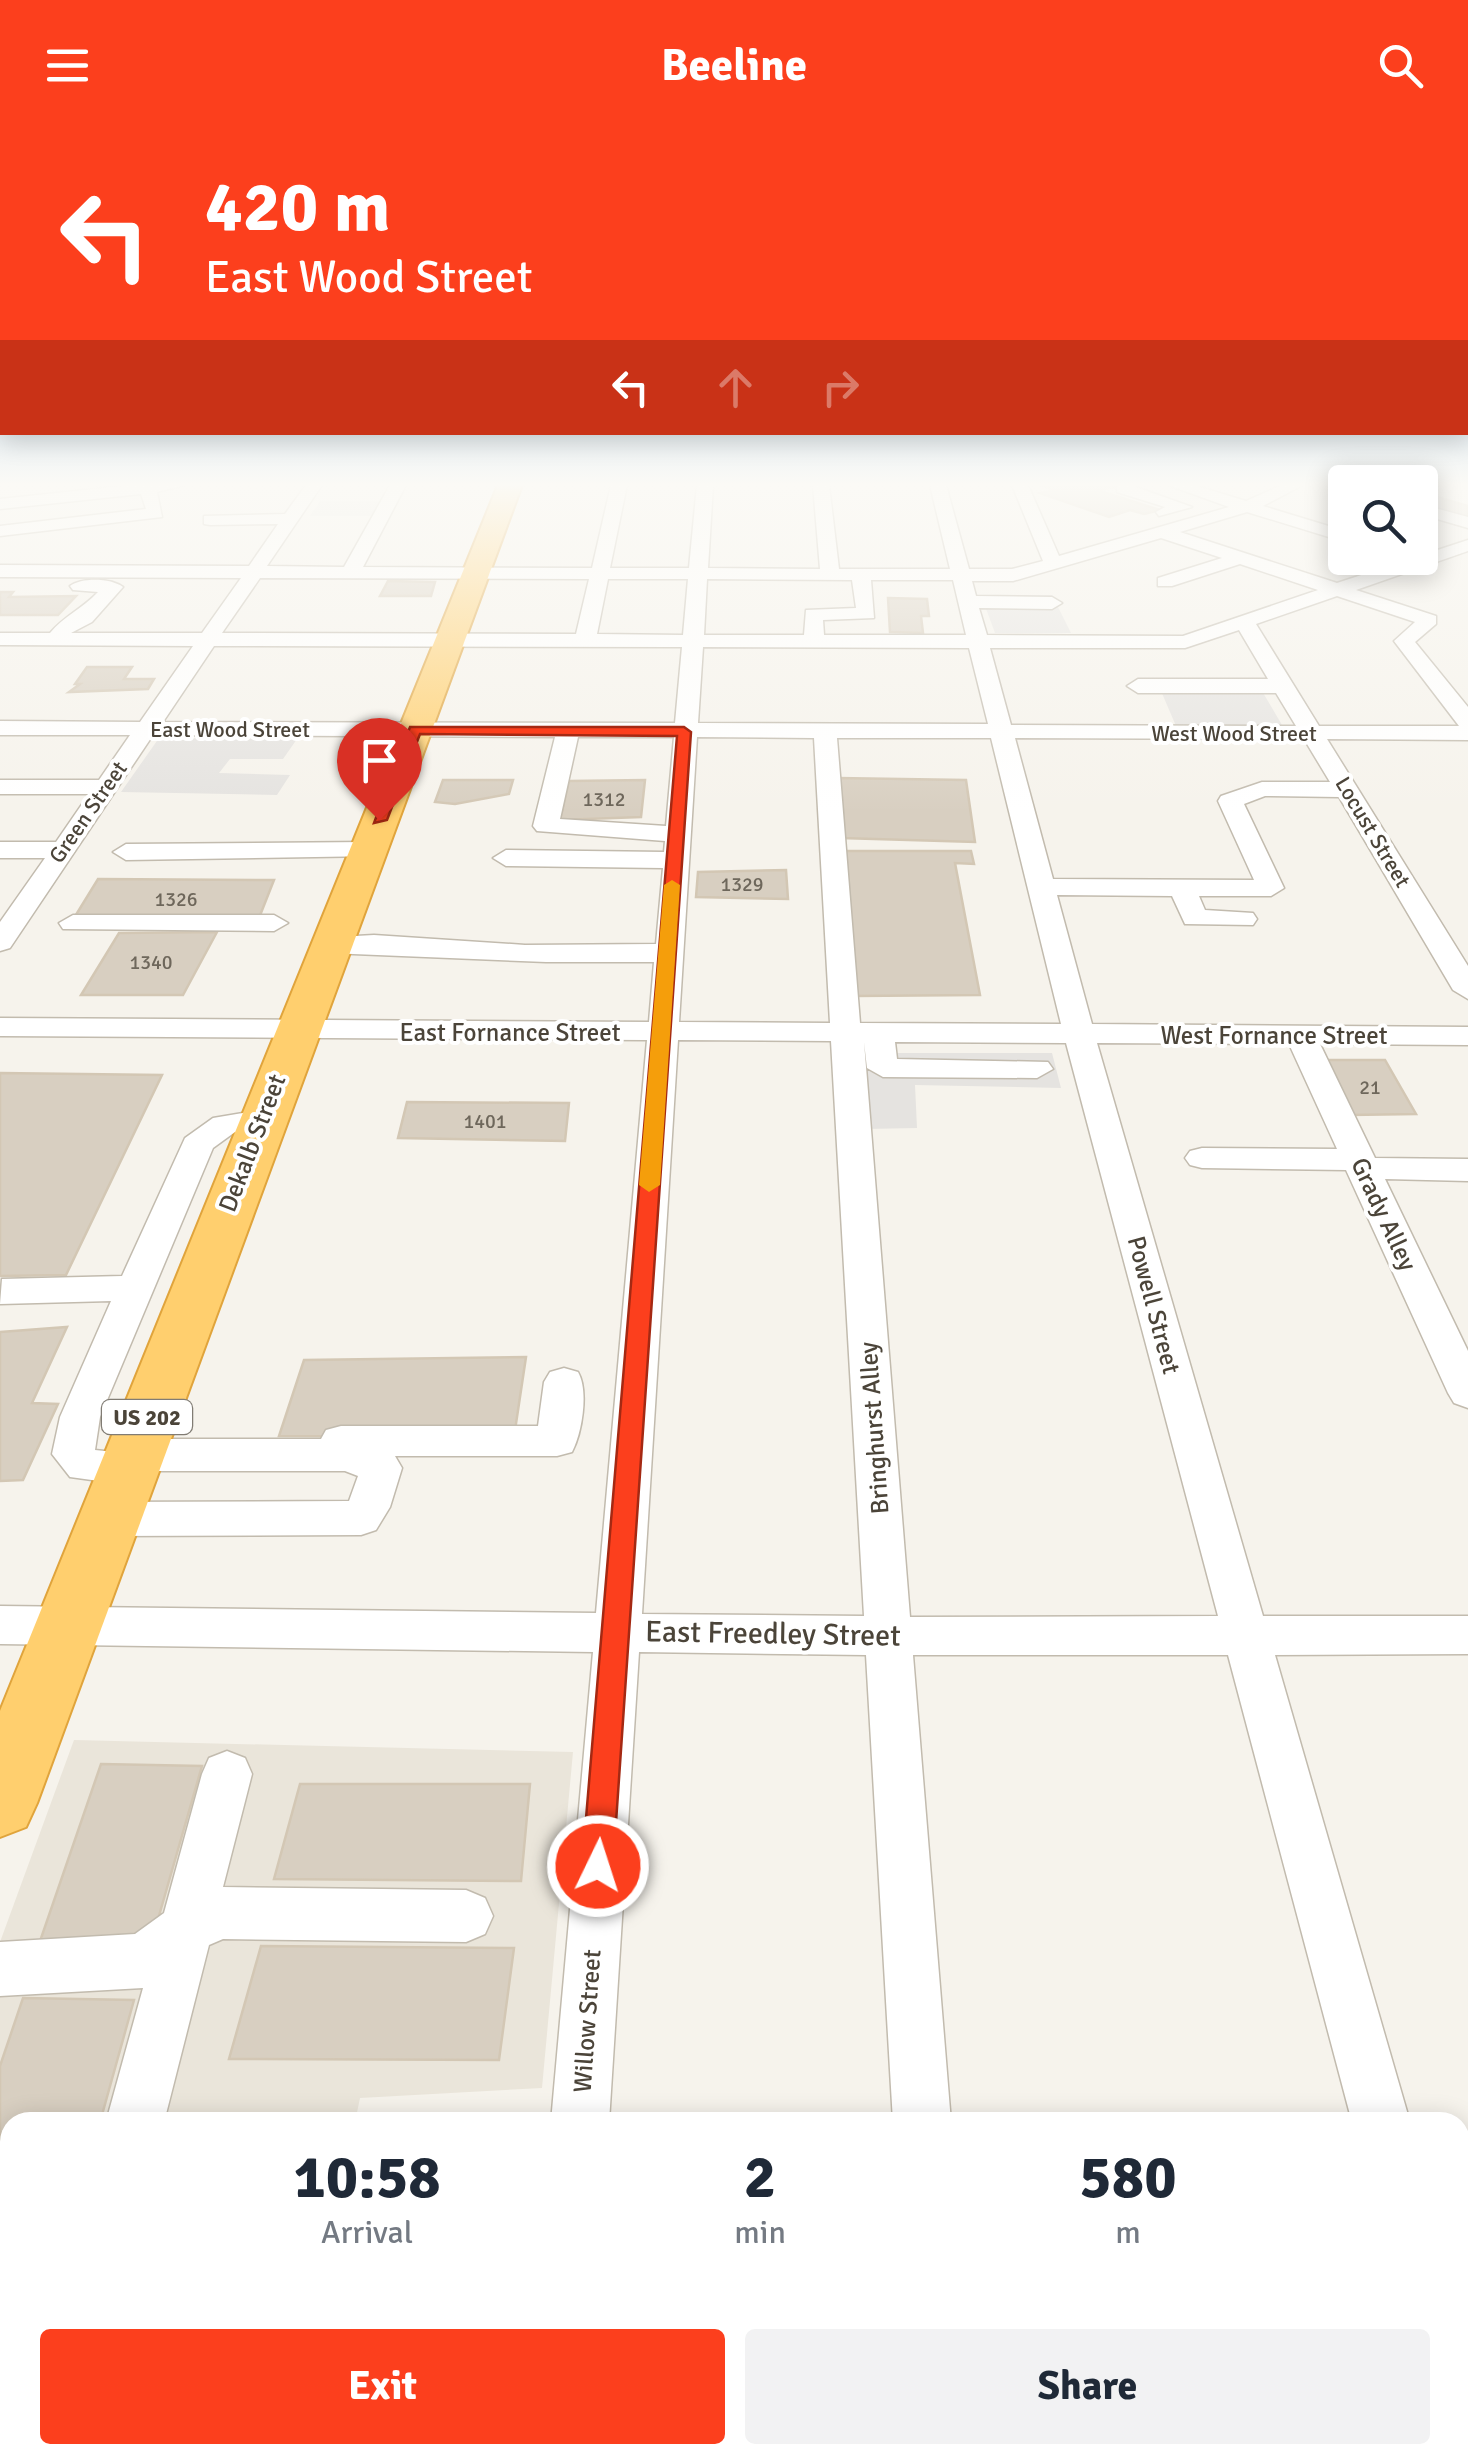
<!DOCTYPE html>
<html lang="en">
<head>
<meta charset="utf-8">
<style>
  :root { --surface:#fff; --page:#f2f2f3; --text:#1f2937; --muted:#747a83; --accent:#fc3f1d }
  body { margin:0; font-family:Signika,sans-serif; background:var(--page); color:var(--text); height:100vh; display:flex; flex-direction:column; font-size:38px; white-space:nowrap }
  * { box-sizing:border-box; margin:0 }
  p { font-size:32px; color:var(--muted) }
  .icon { flex:none; width:55px; height:55px; fill:none; stroke:currentColor; stroke-width:2; stroke-linecap:round; stroke-linejoin:round }
  .map { position:relative; flex:1; overflow:hidden }
  .sheet { position:absolute; left:0px; top:1982px; width:1470px; height:352px; display:flex; flex-direction:column; background:var(--surface); border-radius:30px 30px 0 0; box-shadow:0 5px 25px #0003 }
  .sheet>* { flex:none }
  .hud { position:absolute; left:0px; top:0px; width:1470px; height:305px; box-shadow:0 5px 25px #0003; background:#fc3f1d; color:#fff; overflow:hidden }
  .tools { position:absolute; left:1328px; top:335px; display:grid; gap:20px }
  .tools a { display:grid; place-items:center; width:110px; height:110px; border-radius:10px; background:var(--surface); box-shadow:0 5px 25px #0003; font-size:50px }
  .pin { position:absolute; display:grid; place-items:center; width:85px; height:85px; color:#fff; margin:-102px -42px; border-radius:50% 50% 50% 0; rotate:-45deg; box-shadow:0 0 10px #0007 }
  .pin .icon { rotate:45deg }
  .me { position:absolute; width:110px; margin:-55px; rotate:4deg; stroke-linejoin:round; filter:drop-shadow(0 0 8px #0008) }
  .turn { display:flex; align-items:center; gap:35px; height:210px; padding:0 40px; font-size:45px }
  .turn .icon { width:130px; height:130px; stroke-width:2.5 }
  .turn b { display:block; font-size:70px; line-height:85px }
  .lanes { display:flex; align-items:center; height:95px; padding:0 40px; background:#0003; justify-content:center; gap:50px; direction:ltr }
  .lanes .off { opacity:.35 }
  .eta { display:flex; justify-content:space-evenly; align-items:center; height:170px; text-align:center }
  .eta b { font-size:60px; font-weight:700; line-height:70px }
  .primary-button { display:flex; gap:20px; margin-top:auto; padding:20px 40px }
  .primary-button a { flex:1; height:115px; border-radius:10px; background:var(--accent); color:#fff; font-size:40px; font-weight:700; line-height:115px; text-align:center }
  .primary-button a+a { background:var(--page); color:var(--text) }
  header { display:flex; justify-content:space-between; align-items:center; height:130px; padding:0 40px; background:var(--accent); color:#fff; font-size:45px; font-weight:700 }
  .map>svg:first-child { display:block }
  .residential { fill:#eae5da }
  .parking { fill:#e5e3e0 }
  .building { fill:#d8cfc1; stroke:#d3c7b4; stroke-width:2.5 }
  .lines { fill:none; stroke-linecap:round; stroke-linejoin:round }
  .minor-casing { stroke:#c2bbae; stroke-width:3 }
  .highway-casing { stroke:#e0a43c; stroke-width:4 }
  .minor { fill:#fff; fill-rule:evenodd }
  .highway { fill:#ffcf6e; fill-rule:evenodd }
  .route { fill:#fc3f1d; stroke:#a42913; stroke-width:2.5 }
  .slow { fill:#f59e0b }
  .labels { text-anchor:middle; dominant-baseline:central; stroke-width:8; stroke-linejoin:round; paint-order:stroke }
  .number-label { font-size:20px; fill:#6e675b }
  .far-street-label { font-size:22px; fill:#4b4439; stroke:#fff }
  .shield { fill:#fff; stroke:#817c74; stroke-width:2.5 }
  .shield-label { font-size:22px; font-weight:bold; fill:#4b4439 }
  .street-label { font-size:25px; fill:#4b4439; stroke:#fff }
  .near-street-label { font-size:30px; fill:#4b4439; stroke:#fff }
</style>
</head>
<body>
<header><svg class="icon" aria-label="menu" viewBox="0 0 24 24"><path d="M4 6h16M4 12h16M4 18h16"/></svg>Beeline<svg class="icon" aria-label="search" viewBox="0 0 24 24"><circle cx="10" cy="10" r="6"/><path d="M15 15l6 6"/></svg></header>
<div class="map">
<svg width="1468" height="2334" viewBox="0 0 1468 2334">
  <rect width="100%" height="100%" fill="#f6f3ec"/>
  <path class="residential" d="M74 1610 573 1622 542 1958 360 1968 355 1992H10V2070H0V1812Z"/>
  <path class="parking" d="M320 371H384L375 386H310Z
    M981 465H1052L1071 503H995Z
    M1161 561H1262L1282 595 1176 596Z
    M159 608 297 609 283 629H230L219 643 290 645 277 665 121 662Z
    M859 923H1052L1061 958 915 955 917 998 866 999Z"/>
  <path class="building" d="M1040 355H1124L1097 360 1160 380 1144 384 1130 380 1109 387 1040 363 1055 360Z
    M1420 362 1468 376V391L1420 377Z
    M388 451 435 452 431 466H380Z
    M0 462H13L9 467 76 466 58 485H0Z
    M888 468 927 469 929 486H921L923 503 890 502Z
    M87 537H132L124 549H154L148 559 69 562 80 554H75Z
    M837 648 966 650 975 712 841 708Z
    M443 650H513L509 664 455 674 435 672Z
    M645 650 641 687 560 690 569 651Z
    M843 721H971L974 734 955 733 980 865 855 866Z
    M786 740 788 769 696 767 698 742Z
    M98 749 274 750 259 788H74Z
    M217 802 183 865H81L119 803Z
    M1327 930H1385L1416 984 1350 985Z
    M0 943 162 945 66 1145 0 1146Z
    M407 972 569 973 565 1011 398 1008Z
    M67 1197 32 1273 58 1274 23 1350 0 1351V1202Z
    M526 1227 514 1307 279 1306 304 1230Z
    M101 1634 202 1636 150 1817H38Z
    M300 1654H530L521 1751 274 1749Z
    M261 1816 514 1818 499 1930 229 1929Z
    M23 1868 134 1870 100 1992H10V2036H0V1936Z"/>
  <g class="lines">
    <g class="minor-casing">
      <path id="minor" d="M132 355H185L157 362 162 387 0 406V396L146 379 141 364 0 379V369Z
        M306 355H322L267 436 344 437 390 355H406L363 437 592 438 611 355H627L610 438H689L697 355H713L708 438 820 439 813 355H829L839 439H950L930 355H946L969 439H1012L1043 431 1012 355H1028L1059 426 1229 377 1168 355H1193L1246 371 1282 355H1303L1263 376 1345 401V412L1247 382 1180 402 1337 453 1468 410V421L1356 460 1436 486V494L1415 512 1468 577V610L1327 609 1468 836V869L1453 860 1339 667 1265 666 1244 674 1284 758 1271 766H1199L1205 780 1253 783 1257 789 1253 795 1185 794 1172 766 1057 765 1092 894 1468 897V915L1320 914 1375 1028 1468 1029V1051L1385 1049 1468 1221V1278L1454 1273 1448 1263 1346 1040 1202 1038 1190 1035 1185 1028 1190 1021 1202 1018 1337 1019 1289 914 1097 913 1263 1486H1468V1524L1275 1525 1410 1992H1352L1228 1525H913L951 1992H893L866 1525 639 1522 609 1992H551L593 1522 0 1514V1476L596 1483 647 910 0 906V888L649 892 654 832H546L329 823 315 814 319 808 374 805 525 815 656 814 663 738 506 736 493 728 506 720 664 722 665 711 537 701 533 696 555 607 153 605 10 818 0 821V792L45 728H0V712H56L89 664H0V650H99L130 605H0V591L140 592 193 516 0 515V503H50C64 486 82 479 98 462L73 460 70 456C82 447 111 448 123 457L92 492 71 503H202L241 448 0 447V435L249 436 278 394 210 395 204 394V386L285 384ZM1161 408 1222 428 1158 448V456H1172L1240 434 1318 460 1183 506 987 505 979 478 1052 479 1062 473 1052 467 976 466 972 451H1013ZM260 448 589 449 576 504 222 503ZM608 449H688L683 505 597 504ZM707 449 852 450 856 478 806 480 804 505H704ZM871 450H953L966 505H824L823 490 874 488ZM1337 466 1415 492 1394 511 1459 596H1319L1256 494ZM1239 500 1268 549H1138L1127 556 1138 563H1276L1296 596 1011 595 990 518H1185ZM214 516 682 517 675 593 163 592ZM703 517 969 518 988 594 698 593ZM578 607H674L666 696 560 689ZM697 607 814 608 830 893 679 892ZM837 608H991L1061 894 860 893ZM1015 608 1304 609 1330 652H1262L1221 666 1218 671 1254 750 1053 749ZM678 910 831 911 864 1486 642 1484ZM864 912 867 938 883 947 1037 948 1053 939 1048 932 897 929 895 912 1066 913 1218 1486 910 1487Z
        M1117 355H1130L1192 377 1159 386 1156 382 1165 377 1117 362Z
        M1327 355H1345V363L1329 359Z
        M1420 374 1468 387V398L1420 384Z
        M367 712 376 714 380 720 376 726 126 730 113 722 126 714Z
        M73 785H274L288 793 274 801 63 799 59 793Z
        M260 980 272 983 276 990 272 997 235 1002 213 1018 100 1287 95 1320 114 1322 118 1314 133 1309H321L326 1300 341 1296H538L544 1252 550 1242 564 1238 578 1242C589 1261 582 1303 572 1322L557 1326H395L402 1338 390 1377 376 1400 361 1405 108 1406 93 1401 86 1389 93 1377 108 1372 349 1371 358 1346 345 1341H148L143 1350 128 1355 70 1347 52 1324 60 1287 111 1171 0 1174 2 1149 122 1146 185 1008 213 988Z
        M227 1621 245 1628 252 1644 223 1757 466 1760 485 1768 493 1786 485 1804 466 1812 223 1809 209 1815 164 1992H106L143 1858 0 1866V1812L135 1804 164 1783 202 1644 209 1628Z
        M0 2080H10V2142H0Z
        M1460 2242 1468 2245V2334L1444 2325H1460Z
        M523 2325H591L590 2334H522Z
        M911 2325H979L980 2334H912Z"/>
    </g>
    <g class="highway-casing">
      <path id="highway" d="M498 355H522L37 1673 26 1697 0 1707V1581Z"/>
    </g>
    <use href="#minor" class="minor"/>
    <use href="#highway" class="highway"/>
  </g>
  <linearGradient id="sky" x2="0" y2="1"><stop stop-color="#8fc1ec"/><stop offset="0.52" stop-color="#fbfaf6"/><stop offset="1" stop-color="#fbfaf6" stop-opacity="0"/></linearGradient>
  <rect width="1468" height="682" fill="url(#sky)"/>
  <path class="route" d="M410 597H684L691 602 613 1736 609 1747 598 1751 586 1747 582 1736 677 606 420 604 387 690 374 693Z"/>
  <path class="slow" d="M672 750 680 755 660 1055 649 1062 639 1055 664 755Z"/>
  <g class="labels">
    <g class="number-label">
      <text x="604" y="669">1312</text>
      <text x="742" y="754">1329</text>
      <text x="176" y="769">1326</text>
      <text x="151" y="832">1340</text>
      <text x="1370" y="957">21</text>
      <text x="485" y="991">1401</text>
    </g>
    <g class="far-street-label">
      <text x="230" y="599">East Wood Street</text>
      <text x="1234" y="603">West Wood Street</text>
      <text transform="translate(88 682) rotate(-55)">Green Street</text>
      <text transform="translate(1373 702) rotate(59)">Locust Street</text>
    </g>
    <rect class="shield" x="102" y="1270" width="90" height="34" rx="8"/>
    <g class="shield-label">
      <text x="147" y="1287">US 202</text>
    </g>
    <g class="street-label">
      <text x="510" y="902">East Fornance Street</text>
      <text x="1274" y="905">West Fornance Street</text>
      <text transform="translate(252 1013) rotate(-69)">Dekalb Street</text>
      <text transform="translate(1384 1084) rotate(65)">Grady Alley</text>
      <text transform="translate(1154 1175) rotate(75)">Powell Street</text>
      <text transform="translate(874 1298) rotate(-94)">Bringhurst Alley</text>
      <text transform="translate(587 1891) rotate(-86)">Willow Street</text>
    </g>
    <g class="near-street-label">
      <text transform="translate(773 1504) rotate(1)">East Freedley Street</text>
    </g>
  </g>
</svg>
<div class="tools">
<a><svg class="icon" aria-label="search" viewBox="0 0 24 24"><circle cx="10" cy="10" r="6"/><path d="M15 15l6 6"/></svg></a>
</div>
<div class="pin" style="left:379px;top:690px;background:#d93025"><svg class="icon" aria-label="arrive" viewBox="0 0 24 24"><path d="M6 21V4h12l-3 4 3 4H6"/></svg></div>
<svg class="me" style="left:598px;top:1736px" viewBox="-20 -20 40 40"><circle r="17" fill="#fc3f1d" stroke="#fff" stroke-width="3"/><path d="M0-11L8 9 0 5-8 9z" fill="#fff"/></svg>
<div class="hud">
<div class="turn"><svg class="icon" aria-label="left" viewBox="0 0 24 24"><path d="M17 20v-9H6M10 6l-5 5 5 5"/></svg><div><b>420 m</b>East Wood Street</div></div>
<div class="lanes"><svg class="icon" aria-label="left" viewBox="0 0 24 24"><path d="M17 20v-9H6M10 6l-5 5 5 5"/></svg><svg class="icon off" aria-label="ahead" viewBox="0 0 24 24"><path d="M12 20V5M6 11l6-6 6 6"/></svg><svg class="icon off" aria-label="right" viewBox="0 0 24 24"><path d="M7 20v-9h11M14 6l5 5-5 5"/></svg></div>
</div>
<section class="sheet">
<div class="eta">
<div><b>10:58</b><p>Arrival</p></div>
<div><b>2</b><p>min</p></div>
<div><b>580</b><p>m</p></div>
</div>
<div class="primary-button"><a>Exit</a><a>Share</a></div>
</section>
</div>
</body>
</html>
